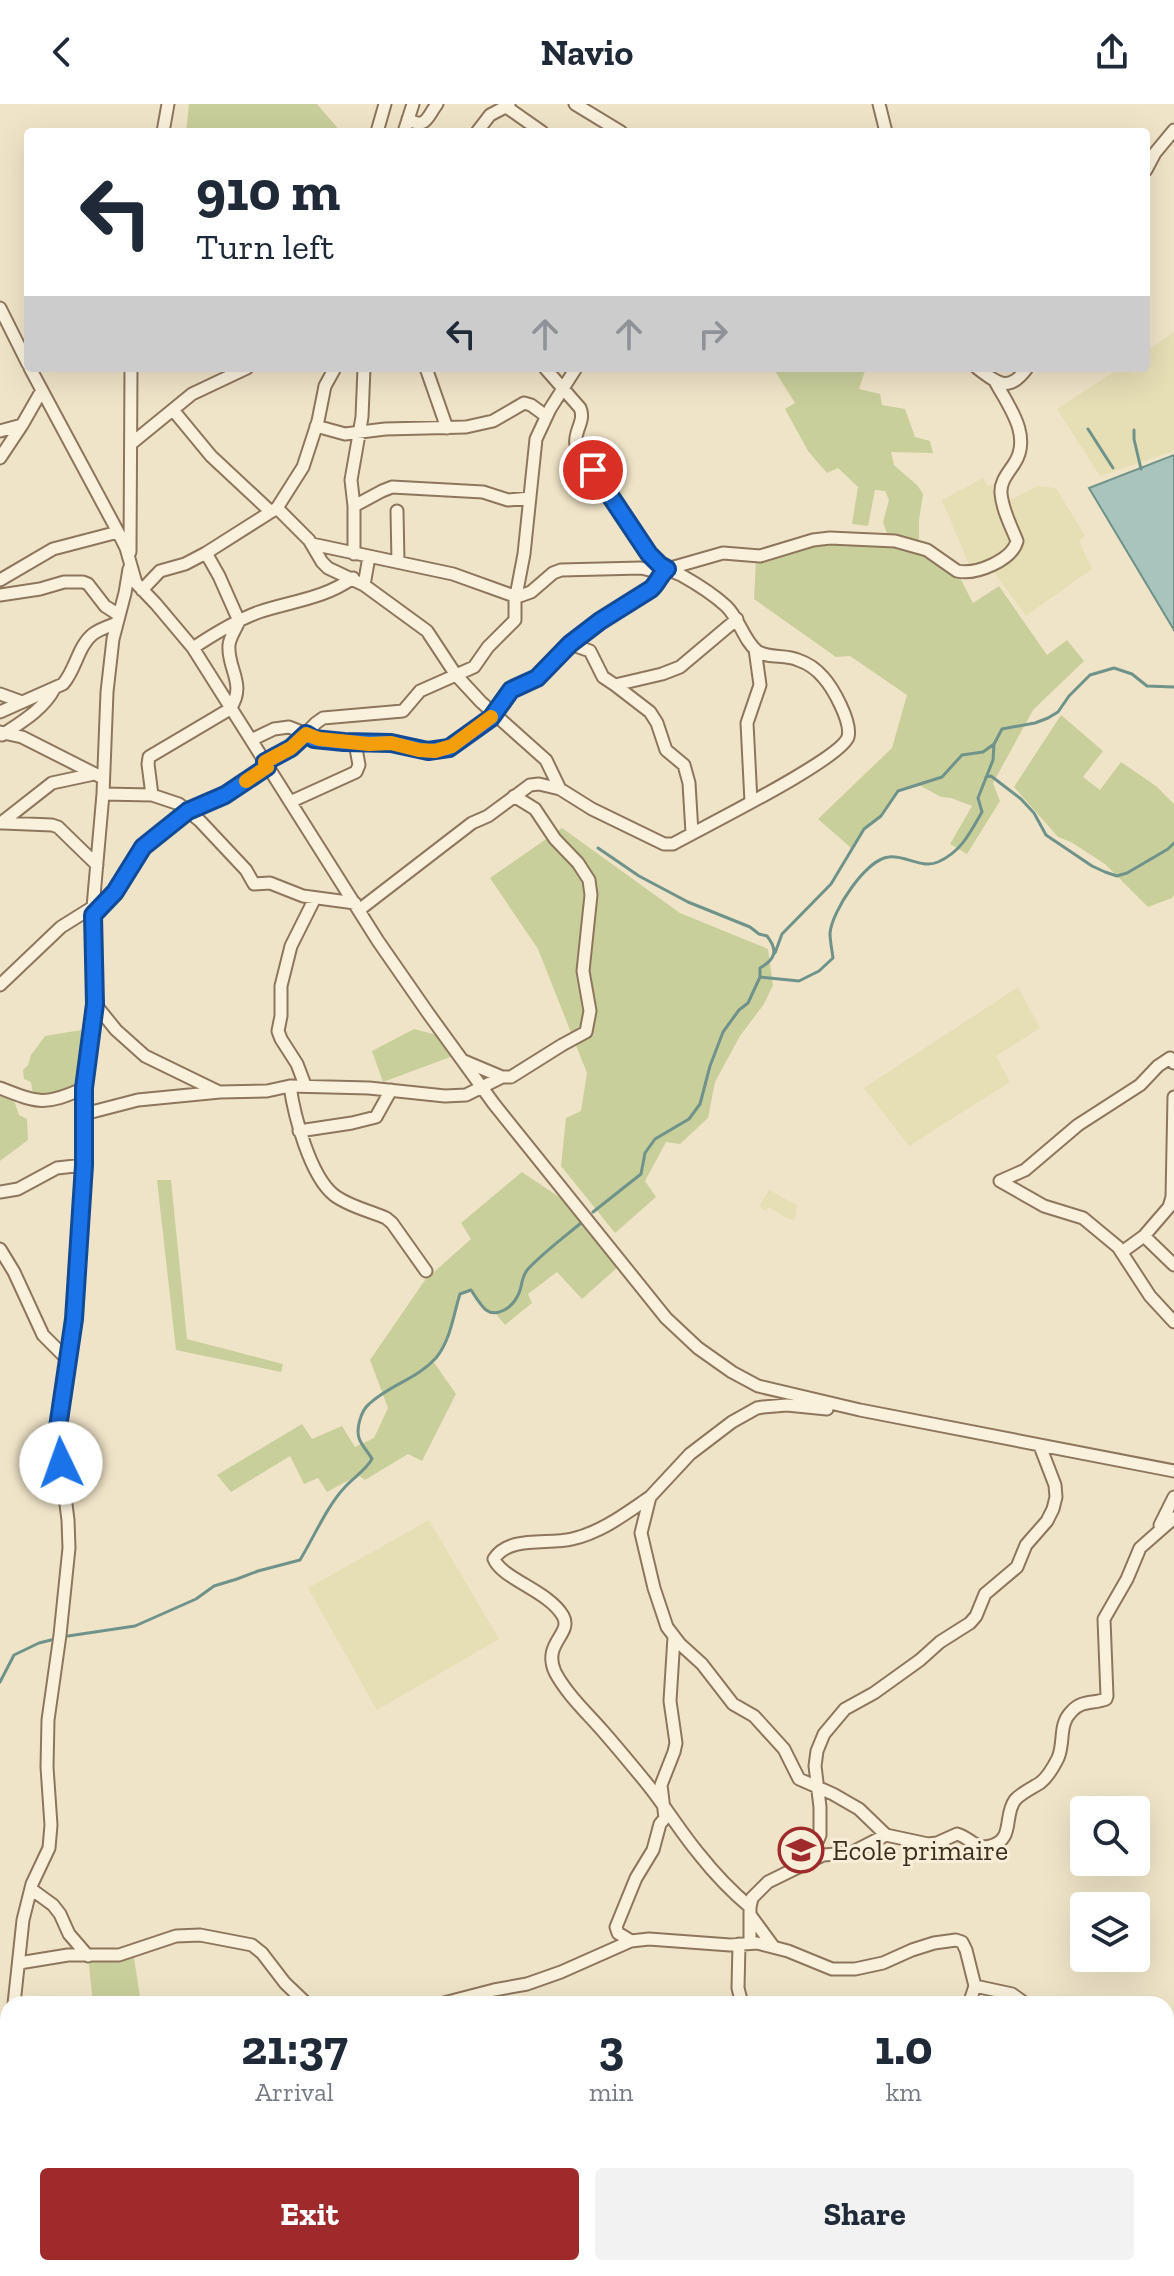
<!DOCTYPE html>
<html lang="en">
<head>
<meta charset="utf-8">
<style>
  :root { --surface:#fff; --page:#f2f2f3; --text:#1f2937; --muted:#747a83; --accent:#9e2a2b }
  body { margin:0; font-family:"Zilla Slab",serif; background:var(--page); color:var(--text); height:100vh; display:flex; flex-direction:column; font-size:30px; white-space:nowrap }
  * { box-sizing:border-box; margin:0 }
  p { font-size:26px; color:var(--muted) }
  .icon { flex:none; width:44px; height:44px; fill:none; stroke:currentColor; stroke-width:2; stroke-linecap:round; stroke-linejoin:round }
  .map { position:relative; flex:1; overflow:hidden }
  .drawer { position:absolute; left:0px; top:1892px; width:1174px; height:280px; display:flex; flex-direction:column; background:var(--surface); border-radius:24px 24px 0 0; box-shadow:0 8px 32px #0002 }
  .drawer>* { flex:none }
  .top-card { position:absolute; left:24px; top:24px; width:1126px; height:244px; border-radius:8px; box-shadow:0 8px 32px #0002; background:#fff; color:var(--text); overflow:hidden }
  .fabs { position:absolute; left:1070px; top:1692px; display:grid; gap:16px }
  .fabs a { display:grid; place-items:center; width:80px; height:80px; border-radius:8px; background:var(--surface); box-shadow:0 8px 32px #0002; font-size:40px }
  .pin { position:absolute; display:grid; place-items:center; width:68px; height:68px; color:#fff; margin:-34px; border:4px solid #fff; border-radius:50%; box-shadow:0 2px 8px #0007 }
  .me { position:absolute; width:88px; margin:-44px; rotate:357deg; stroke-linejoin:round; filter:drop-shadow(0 0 6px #0008) }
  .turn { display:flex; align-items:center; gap:28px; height:168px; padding:0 40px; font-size:36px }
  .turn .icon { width:104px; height:104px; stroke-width:2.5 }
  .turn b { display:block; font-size:56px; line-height:68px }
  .lanes { display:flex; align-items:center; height:76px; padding:0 40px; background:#0003; justify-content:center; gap:40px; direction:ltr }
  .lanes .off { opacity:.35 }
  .eta { display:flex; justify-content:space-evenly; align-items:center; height:136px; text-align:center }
  .eta b { font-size:48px; font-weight:700; line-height:56px }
  .cta { display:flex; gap:16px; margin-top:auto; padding:16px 40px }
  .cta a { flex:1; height:92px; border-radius:8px; background:var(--accent); color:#fff; font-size:32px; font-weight:700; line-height:92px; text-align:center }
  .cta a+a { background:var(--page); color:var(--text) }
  header { display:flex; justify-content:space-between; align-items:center; height:104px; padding:0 40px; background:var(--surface); font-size:36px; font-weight:700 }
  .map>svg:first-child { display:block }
  .farmland { fill:#e6deb5 }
  .green { fill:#c9cf9b }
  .water { fill:#a9c4bc; stroke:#6f938a; stroke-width:2 }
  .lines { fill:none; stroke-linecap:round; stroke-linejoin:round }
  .stream { stroke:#6f938a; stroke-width:3 }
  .minor-casing { stroke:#8d765c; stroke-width:15 }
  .minor { stroke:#faf1dc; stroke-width:11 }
  .route-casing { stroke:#114b97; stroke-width:20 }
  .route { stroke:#1a73e8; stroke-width:14 }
  .slow { stroke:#f59e0b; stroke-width:14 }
  .labels { text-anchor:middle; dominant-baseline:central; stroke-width:6; stroke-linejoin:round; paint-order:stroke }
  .poi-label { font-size:28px; fill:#3d2e20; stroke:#f7eed8; text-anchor:start }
</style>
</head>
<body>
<header><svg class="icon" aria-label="back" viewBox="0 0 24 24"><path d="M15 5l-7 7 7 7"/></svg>Navio<svg class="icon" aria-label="share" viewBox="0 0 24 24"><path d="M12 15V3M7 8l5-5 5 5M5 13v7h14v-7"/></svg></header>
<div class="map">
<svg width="1174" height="2172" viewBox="0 0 1174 2172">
  <rect width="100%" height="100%" fill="#f0e4c8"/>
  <path class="farmland" d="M1174 228V347L1100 372 1057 305 1120 264H1146V247Z
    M983 374 988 382 995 380 1003 400 1038 382 1056 384 1085 432 1079 437 1092 465 1026 512 989 461 970 463 942 396Z
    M1018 883 1040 924 996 952 1010 978 909 1042 864 984Z
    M769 1086 797 1101 795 1116 786 1114 769 1103 765 1107 759 1102Z
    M429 1416 499 1535 377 1606 308 1484Z"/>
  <path class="green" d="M189 0H317L341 28H186Z
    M773 264H866L859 285 880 290 882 301 905 305 915 333 930 337 933 349 891 348 894 361 918 382 923 390 919 416V435L905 441 918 444 957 468 973 499 999 482 1047 551 1067 536 1084 557 1033 606 993 679 1000 697 967 750 950 740 972 702 951 694 941 693 917 680 898 687 881 712 864 725 851 744 818 715 892 644 907 591 850 552 836 553 754 495 756 455 835 436 890 438 883 418 889 396 885 387 875 386 868 422 852 420 858 383 838 364 827 369 808 347 785 305 795 299Z
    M1061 611 1103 647 1083 673 1100 686 1121 658 1156 682 1174 700V791L1172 794 1148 803 1105 760 1071 738 1058 733 1014 683Z
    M562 724 680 809 768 845 773 881 764 900 740 932 715 978 708 1014 680 1040 666 1038 645 1077 656 1093 615 1129 561 1062 566 1014 581 1007 587 969 538 845 490 774Z
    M414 925 437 931 453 952 383 978 372 947Z
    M81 926C84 937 82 978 73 984 63 991 46 993 34 997L31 978 24 975 23 966 28 961 31 951 45 932Z
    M0 988 8 989 15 999 19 1011 27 1015 28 1036 0 1057Z
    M522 1068 559 1093 618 1163 582 1195 557 1168 528 1190 532 1199 505 1221 495 1209 487 1206 471 1186 460 1190C452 1214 450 1237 433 1257L456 1290 422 1357 408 1350 365 1376 358 1371 327 1388 318 1374 304 1380 290 1352 231 1388 217 1371 302 1320 312 1335 342 1322 355 1343 374 1334 388 1304 370 1256 425 1176 471 1135 461 1119Z
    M157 1076H171L187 1235 283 1260 281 1268 176 1246Z
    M133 1847 141 1900H93L88 1852Z"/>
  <path class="water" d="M1174 351V526L1089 384Z"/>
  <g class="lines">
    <path class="stream" d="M1088 325 1113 364
      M1134 326V335L1141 365
      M986 673 991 672 1021 695 1034 709 1046 731 1092 762 1105 768 1117 772 1127 769 1168 745 1174 739
      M598 744 639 772 688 798 750 823 759 830 767 832C778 846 776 855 760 864V872
      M775 849 782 830 831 780 864 725 881 712 898 687 942 673 962 651 983 648 994 640
      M593 1108 641 1070 645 1049 655 1035 689 1015 700 1000 710 962 723 928 739 906 748 899 760 873 799 877 819 867 833 854C832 846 830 837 830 829 832 807 866 755 889 753 905 751 922 765 938 758 961 748 970 729 982 708L978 694 993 656 994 640 1002 625 1035 619 1048 614 1058 608 1069 592 1090 571 1114 564 1132 570 1147 582 1174 583
      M68 1532 135 1522 196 1495 214 1482 237 1475 258 1467 300 1456C314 1433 327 1402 345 1383 354 1373 365 1367 372 1355 369 1349 361 1341 359 1334 356 1324 361 1307 369 1300 389 1281 417 1275 436 1254 451 1235 453 1212 460 1190L471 1186C475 1192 481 1202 486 1206 497 1214 512 1203 517 1193 523 1184 520 1174 528 1165 544 1148 563 1134 581 1119
      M0 1578 14 1551 39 1539 51 1536"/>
    <g class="minor-casing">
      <path id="minor" d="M575 0 621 28
        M879 0 886 28
        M505 2 542 28
        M408 15C426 26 427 13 437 0
        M163 28 168 0
        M377 28 385 0
        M404 28 413 0
        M477 28 490 11 509 1
        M1146 66 1155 49 1174 26
        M0 204 28 260
        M30 264 118 428 126 444 136 479 156 500 193 544 378 837 428 909 494 1000 666 1214 698 1244 732 1268 758 1282 860 1306 1174 1367
        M426 264 447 324
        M977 264C998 280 1009 289 1027 264
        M173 306 211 352 271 408
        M316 322 345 330 385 325 466 323 493 317 524 299 531 301 546 312
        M0 327 22 321
        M132 339 192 290 247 264
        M0 354 22 321 42 286
        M354 402 382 387 392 383 483 388 508 396 530 394
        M277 404 309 436 322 458 328 464 364 481 427 527 456 571 481 598 546 656 560 685 592 705 664 740H673C701 724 840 656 848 633 852 618 833 584 823 573 817 566 807 559 798 556 785 550 769 555 757 547 744 537 739 514 726 502 713 490 697 480 681 471 672 467 662 464 655 456 644 445 636 430 627 417 610 391 593 366 576 341 573 328 586 317 580 304L545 264
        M397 407 398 458
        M312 440 453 470 517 493 531 488 553 469 561 466 641 464 662 469 667 465 723 449 760 452 813 436 830 434 895 437 927 446 957 467C977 471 1012 456 1017 437 1011 422 1002 405 1001 389 1000 378 1008 369 1014 360 1032 333 1010 304 996 279
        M130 448 131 264
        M354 450V402L351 376 362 313 364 264
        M0 476 53 445 118 428
        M364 481 369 453
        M142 486 160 467 185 460 206 449 277 404 303 363 318 317 325 282 335 264
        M0 491 40 485 64 478H83L88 480 105 502 119 511
        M570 540 590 547 603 573 615 581 662 570 680 563 737 515
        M193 544C214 530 235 517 259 508 292 497 323 495 353 474
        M615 581 650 608 657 619 666 646 684 661 689 679 692 729
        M0 590 22 598
        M0 608 63 580C76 565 78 542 93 530 100 525 109 522 117 519
        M0 628 22 633 103 674
        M2 631C20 619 44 605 54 585
        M251 636 274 625 289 623 319 635 355 639H391L428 647 449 644 491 614 511 586 537 574 570 540 603 515 651 485 662 469
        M265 658 291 644 316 619 323 614 403 607 420 587 474 563 488 543 515 516V497L524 450 536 335 550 305 576 264
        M103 690 152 691 179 700 200 717 246 766 254 780 270 779 303 792 355 799
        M152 691 148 660 149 653 230 605C247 580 227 565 229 541 230 532 236 525 239 517L219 472 206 449
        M290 698 356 668 359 661 355 639
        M751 698 747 619 760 581 755 545
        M1 719 52 679 94 670
        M3 719 52 721 58 723 97 761
        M359 806 472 719 488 712 530 681 539 680 560 685
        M93 811 115 788 143 743 188 707 225 691 267 663
        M0 881 61 823 93 803
        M95 900 116 926 145 952 219 988
        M464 957 502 973
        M305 981 297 960 281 935 278 927 281 912V882L291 842 315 794
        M290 982C294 1011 310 1072 334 1091 348 1102 370 1107 386 1114L392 1119 426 1167
        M0 984C38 999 45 1002 84 984
        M1174 993 1172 1093 1169 1103 1144 1132 1174 1161
        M84 1010 138 996 220 988 267 987 290 982 369 984 445 992 466 991 502 973H511L562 941 586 928 590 907 583 867 591 791 589 776 578 759 555 735 535 705 514 692
        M299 1027 352 1019 376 1013 391 986
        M1000 1077 1044 1102 1083 1114 1118 1143 1150 1192 1174 1218
        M1000 1077 1025 1066 1078 1021 1140 981 1158 962 1170 954 1174 959
        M0 1088 18 1085 57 1064 84 1061
        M0 1145 14 1168 43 1231 68 1256
        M1122 1148 1144 1132
        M827 1305 787 1301 763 1303 757 1304 732 1318 690 1350 650 1393 641 1429 654 1484 667 1523 680 1540 702 1560 733 1600 754 1612 784 1645 799 1675 833 1690 859 1705 886 1731
        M650 1393C625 1410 602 1428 572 1435 548 1441 509 1431 494 1455 502 1475 549 1487 563 1512 573 1530 542 1539 555 1568 566 1589 585 1607 601 1625 616 1642 630 1659 644 1676 664 1700 679 1726 699 1750 714 1769 731 1787 750 1803
        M1160 1421 1174 1393
        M809 1757 820 1731V1703L815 1662 817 1647 824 1630 845 1605 874 1589 920 1556 940 1538 970 1519 976 1512 985 1490 1017 1463 1026 1441 1047 1417 1053 1405 1056 1393 1055 1381 1040 1342
        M31 1785 53 1801 60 1810 69 1830 88 1852
        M751 1812 773 1842
        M631 1837 618 1829 616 1823 636 1774 653 1746 660 1720 665 1714 661 1681 674 1648 676 1639 670 1597 674 1533
        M750 1839V1803L752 1794 768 1778 823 1751 851 1749 886 1731 928 1740 937 1739 957 1730C969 1733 976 1746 990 1742 1015 1736 1003 1712 1015 1696 1021 1689 1032 1684 1040 1679 1048 1673 1054 1662 1058 1654 1065 1638 1058 1620 1072 1607 1082 1596 1093 1600 1106 1595L1107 1592 1104 1515 1127 1475 1140 1444 1174 1414
        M739 1840 738 1884 742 1900
        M19 1859 68 1851H119L176 1832 200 1831 252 1841 262 1849 285 1879 307 1900
        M975 1882 1012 1890 1026 1900
        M14 1900 23 1816 32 1780 49 1744 51 1721 47 1663 48 1616 60 1531 69 1444 68 1416 57 1330 74 1215 84 1061V984L95 900 93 803 103 690 107 588 113 535 125 489 129 465
        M440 1900 494 1886 527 1880 561 1868 631 1837 649 1835 730 1841 757 1839 788 1847 832 1865H855L883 1859 912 1846 934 1839 956 1836 962 1838 966 1846 975 1882 969 1900
        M0 2031 8 1958
        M1166 2049 1174 2051
        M0 2157 8 2144
        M627 2172 635 2164"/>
    </g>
    <use href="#minor" class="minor"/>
  </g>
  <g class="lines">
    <g class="route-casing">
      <path id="route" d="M61 1359 57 1330 74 1215 84 1061V984L95 900 93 811 115 788 143 743 188 707 225 691 267 663 265 658 291 644 306 630 314 635 344 638 391 639 428 647 449 644 491 614 511 586 537 574 570 540 600 517 651 485C658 479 660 470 667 465L660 461 649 450 593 366"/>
    </g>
    <use href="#route" class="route"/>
    <path class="slow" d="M246 677 267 663 265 658 291 644 306 630 319 635 369 640 391 639 419 646 435 647 452 642 491 613"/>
  </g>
  <defs>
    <g id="school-ring" transform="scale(2.3)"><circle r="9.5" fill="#f7eed8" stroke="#9e2a2b" stroke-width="1.5"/><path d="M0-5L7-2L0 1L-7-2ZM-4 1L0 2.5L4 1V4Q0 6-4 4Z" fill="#9e2a2b"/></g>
  </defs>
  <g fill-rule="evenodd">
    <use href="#school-ring" x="801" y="1746"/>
  </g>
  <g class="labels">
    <g class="poi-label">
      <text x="832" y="1746">Ecole primaire</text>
    </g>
  </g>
</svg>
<div class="fabs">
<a><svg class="icon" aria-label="search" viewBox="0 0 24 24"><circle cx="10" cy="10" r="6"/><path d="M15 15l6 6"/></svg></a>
<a><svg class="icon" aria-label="layers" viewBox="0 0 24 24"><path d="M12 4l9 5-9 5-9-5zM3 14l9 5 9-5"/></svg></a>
</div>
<div class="pin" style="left:593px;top:366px;background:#d93025"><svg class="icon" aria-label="arrive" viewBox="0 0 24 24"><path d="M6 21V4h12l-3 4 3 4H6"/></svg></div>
<svg class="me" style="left:61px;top:1359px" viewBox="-20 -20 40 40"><circle r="19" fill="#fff"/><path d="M0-13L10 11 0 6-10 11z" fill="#1a73e8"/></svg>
<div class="top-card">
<div class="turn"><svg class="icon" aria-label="left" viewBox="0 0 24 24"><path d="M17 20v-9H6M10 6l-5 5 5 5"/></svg><div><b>910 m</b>Turn left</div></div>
<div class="lanes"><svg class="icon" aria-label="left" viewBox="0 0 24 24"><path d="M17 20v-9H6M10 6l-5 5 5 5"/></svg><svg class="icon off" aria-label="ahead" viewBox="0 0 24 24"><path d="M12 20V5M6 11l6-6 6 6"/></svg><svg class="icon off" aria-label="ahead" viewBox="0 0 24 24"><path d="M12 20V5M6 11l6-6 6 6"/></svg><svg class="icon off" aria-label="right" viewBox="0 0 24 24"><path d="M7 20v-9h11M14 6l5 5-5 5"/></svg></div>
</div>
<section class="drawer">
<div class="eta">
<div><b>21:37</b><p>Arrival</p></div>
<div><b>3</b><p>min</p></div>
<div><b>1.0</b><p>km</p></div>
</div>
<div class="cta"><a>Exit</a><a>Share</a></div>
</section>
</div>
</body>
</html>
